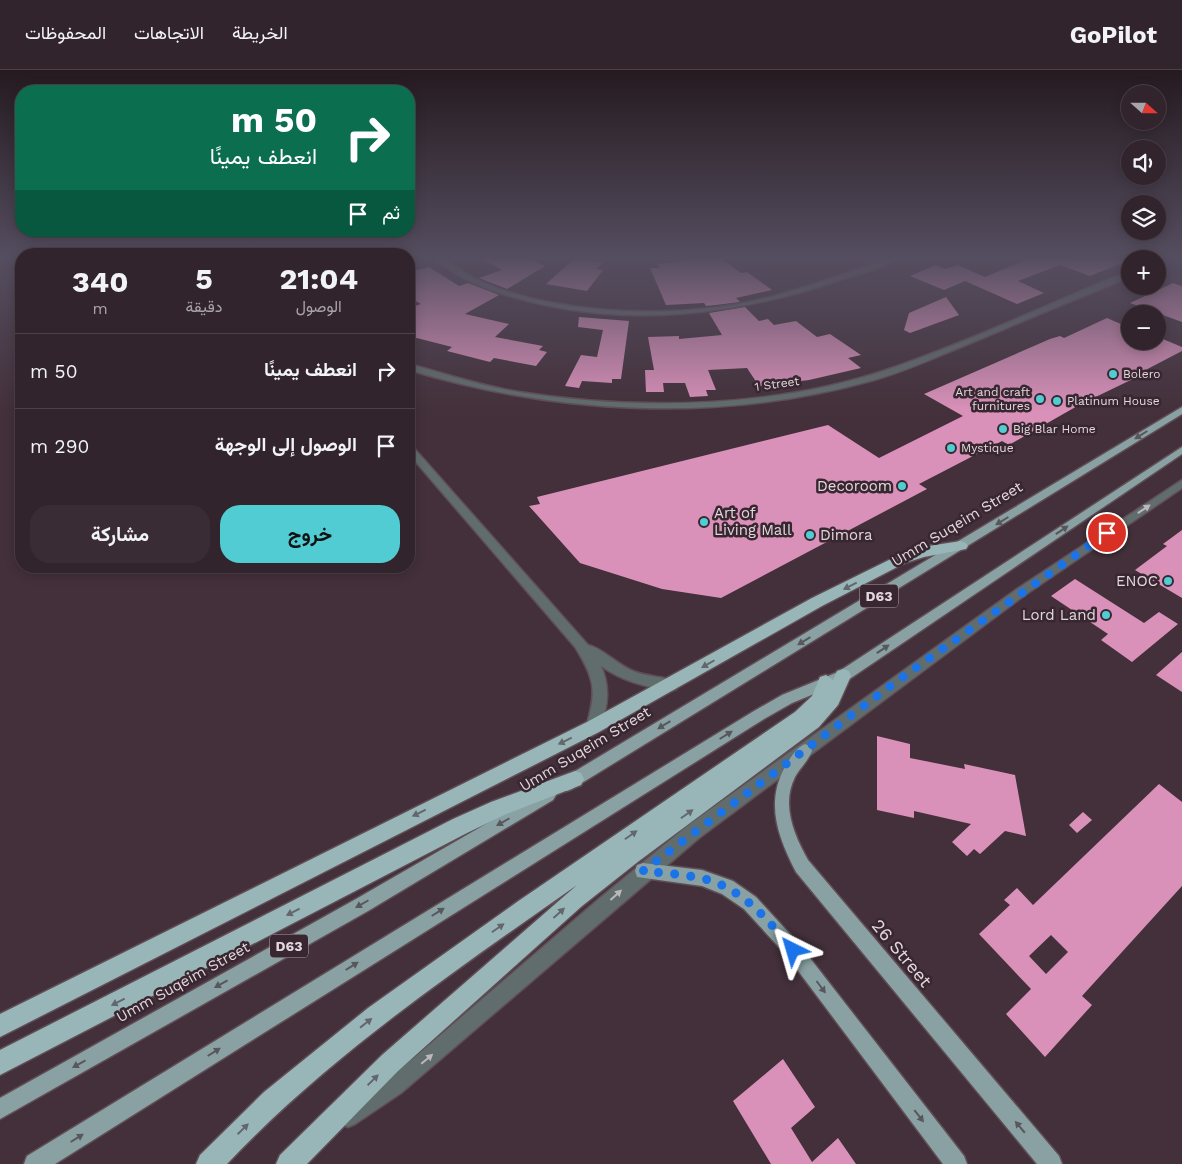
<!DOCTYPE html>
<html lang="ar">
<head>
<meta charset="utf-8">
<style>
  :root { --surface:#32242c; --page:#3a2c34; --text:#f1f3f6; --muted:#a8a4a9; --line:#4d4148; --accent:#51ccd3 }
  body { margin:0; font-family:"Work Sans",Vazirmatn,sans-serif; background:var(--page); color:var(--text); direction:rtl; height:100vh; display:flex; flex-direction:column; font-size:19px; white-space:nowrap }
  * { box-sizing:border-box; margin:0 }
  p { font-size:16px; color:var(--muted) }
  .icon { flex:none; width:28px; height:28px; fill:none; stroke:currentColor; stroke-width:2; stroke-linecap:round; stroke-linejoin:round }
  .map { position:relative; flex:1; overflow:hidden; direction:ltr }
  .sheet { position:absolute; left:15px; top:178px; width:400px; height:325px; display:flex; flex-direction:column; background:var(--surface); border-radius:20px; box-shadow:0 2px 12px #0003,0 0 0 1px var(--line); direction:rtl }
  .sheet>* { flex:none }
  .guide { position:absolute; left:15px; top:15px; width:400px; height:152px; border-radius:20px; box-shadow:0 2px 12px #0003,0 0 0 1px var(--line); direction:rtl; background:#0b6e4f; color:#fff; overflow:hidden }
  .needle { width:32px; rotate:111deg }
  .controls { position:absolute; left:1121px; top:15px; display:grid; gap:10px }
  .controls a { display:grid; place-items:center; width:45px; height:45px; border-radius:50%; background:var(--surface); box-shadow:0 2px 12px #0003,0 0 0 1px var(--line); font-size:25px }
  .pin { position:absolute; display:grid; place-items:center; width:42px; height:42px; color:#fff; margin:-21px; border:2px solid #fff; border-radius:50%; box-shadow:0 1px 5px #0007 }
  .me { position:absolute; width:55px; margin:-28px; rotate:320deg; stroke-linejoin:round; filter:drop-shadow(0 0 4px #0008) }
  .turn { display:flex; align-items:center; gap:18px; height:105px; padding:0 15px; font-size:22px }
  .turn .icon { width:65px; height:65px; stroke-width:2.5 }
  .turn b { display:block; font-size:35px; line-height:42px }
  .then { display:flex; align-items:center; height:48px; padding:0 15px; background:#0003; gap:10px; font-size:19px }
  .eta { display:flex; justify-content:space-evenly; align-items:center; height:85px; text-align:center }
  .eta b { font-size:30px; font-weight:700; line-height:35px }
  .action { display:flex; gap:10px; margin-top:auto; padding:10px 15px }
  .action a { flex:1; height:58px; border-radius:20px; background:var(--accent); color:#111; font-size:20px; font-weight:700; line-height:58px; text-align:center }
  .action a+a { background:var(--page); color:var(--text) }
  ul { padding:0; list-style:none }
  li { display:flex; align-items:center; gap:15px; height:75px; padding:0 15px; border-top:1px solid var(--line) }
  li div { flex:1 }
  li b { display:block; font-size:19px }
  li em { font-style:normal }
  header { display:flex; align-items:center; gap:30px; box-sizing:border-box; height:70px; padding:0 25px; background:var(--surface); border-bottom:1px solid var(--line) }
  header strong { font-size:24px }
  nav { display:flex; gap:28px; margin-inline-start:auto; font-size:18px }
  .map>svg:first-child { display:block }
  .building { fill:#da91b9; fill-rule:evenodd }
  .lines { fill:none; stroke-linecap:round; stroke-linejoin:round }
  .minor-casing { stroke:#604e57; stroke-width:3 }
  .major-casing { stroke:#604e57; stroke-width:3 }
  .highway-casing { stroke:#604e57; stroke-width:3 }
  .minor { fill:#616d6d; fill-rule:evenodd }
  .major { fill:#89a1a2; fill-rule:evenodd }
  .highway { fill:#98b6b7; fill-rule:evenodd }
  .oneway { fill:#58575e }
  .oneway2 { fill:#bcb7bb }
  .oneway3 { fill:#63676d }
  .route { stroke:#1a73e8; stroke-width:9; stroke-dasharray:0 16.2 }
  .poi-dot { fill:#51ccd3; stroke:#382630; stroke-width:2 }
  .labels { text-anchor:middle; dominant-baseline:central; stroke-width:5; stroke-linejoin:round; paint-order:stroke }
  .far-poi-label { font-size:12px; fill:#e3d7dd; stroke:#382630; text-anchor:start }
  .far-street-label { font-size:12px; fill:#e3d7dd; stroke:#382630 }
  .shield { fill:#382630; stroke:#b0a2a9; stroke-width:1 }
  .shield-label { font-size:14px; font-weight:bold; fill:#e3d7dd }
  .poi-label { font-size:15px; fill:#e3d7dd; stroke:#382630; text-anchor:end }
  .street-label { font-size:15px; fill:#e3d7dd; stroke:#382630 }
  .near-street-label { font-size:18px; fill:#e3d7dd; stroke:#382630 }
</style>
</head>
<body>
<header>
<strong>GoPilot</strong>
<nav><a>الخريطة</a><a>الاتجاهات</a><a>المحفوظات</a></nav>
</header>
<div class="map">
<svg width="1182" height="1094" viewBox="0 0 1182 1094">
  <rect width="100%" height="100%" fill="#43303a"/>
  <path class="building" d="M482 189H530L545 196 507 219 479 208 502 200Z
    M574 189 604 192 596 199 603 200 587 221 546 214Z
    M697 189H722L741 203 747 202 772 220 736 228 740 232 716 235 706 236 704 233 666 235 650 198H660L657 194Z
    M1028 189 1130 190 1090 206 1060 195 1018 211 1044 223 1017 234 965 211 944 220 910 206 936 195 945 199 958 195 985 207Z
    M429 197 459 216 468 213 499 225 465 244 509 254 495 267 543 276 539 280 547 282 536 296 494 288 490 292 447 281 452 277 409 266V238L421 234 409 227V202Z
    M1173 213 1182 216V252L1130 233Z
    M946 227 959 245 910 263 904 260 909 243Z
    M745 237 759 251 768 249 774 255 796 251 817 267 830 264 861 285 848 288 861 298 809 310 759 316 747 298 708 300 716 320H706L708 326 690 327 685 313H663L664 322H646L645 300H654L648 267 679 266V269L722 265 709 243Z
    M579 247 629 251 621 309H612V313L582 311 579 318 565 316 581 285 597 287 603 260 578 257Z
    M1107 248 1130 258V271H1158V267L1182 277V281L1134 306 1137 307 1079 335 1009 375 1002 371 919 414 927 419 721 528 662 519 580 493 529 436 540 434 537 427 828 355 879 388 963 346 924 324 1050 269 1060 266 1064 268Z
    M1182 460V528L1135 500 1167 476 1163 474Z
    M1075 509 1144 553 1159 542 1178 554 1132 592 1101 570 1108 564 1051 526Z
    M1182 582V622L1156 605Z
    M877 666 910 674V688L965 699 964 694 1015 705 1026 766 1005 761 980 784 974 779 967 786 952 772 971 754 914 741V748L877 740Z
    M1159 714 1182 732V816L1082 926 1092 935 1045 987 1006 944 1031 919 979 864 1010 835 1004 830 1017 818 1033 835ZM1051 865 1068 882 1046 904 1029 886Z
    M1083 742 1092 750 1077 763 1069 755Z
    M783 989 815 1037 791 1058 812 1092 838 1068 856 1094H771L733 1031Z"/>
  <g class="lines">
    <g class="minor-casing">
      <path id="minor" d="M435 189C449 189 459 200 472 207 495 219 522 227 548 232 620 246 699 245 771 227 810 217 848 202 887 189H897C882 199 858 204 840 210 736 245 631 258 524 230 493 222 459 210 435 189Z
        M1168 189 1167 190 1158 194V190Z
        M1130 202V207C1075 229 1021 252 966 275 936 287 906 301 874 310 721 353 560 345 409 300V294C446 304 481 316 519 322 637 341 778 338 892 298 949 278 1005 254 1060 230 1083 221 1106 209 1130 202Z
        M409 375 412 376 588 575C602 578 618 595 633 601 647 607 662 606 676 611L678 615 676 619 671 621C646 617 622 611 601 596 611 618 608 640 598 661L593 663 588 661 586 657C597 621 595 609 575 577L409 384Z
        M1182 410V418L1025 525 699 768 401 1023 355 1054 348 1057 341 1054 338 1047 341 1040 372 1020 416 986 600 828 687 756 1017 519Z"/>
    </g>
    <g class="major-casing">
      <path id="major" d="M1182 337V344L572 719 567 721 562 719 559 714 562 709Z
        M1182 377V384L848 610 792 633 764 649 55 1094H24L27 1086 754 641 782 625 838 602Z
        M805 674 810 676 812 681C808 691 800 698 795 707 781 735 794 765 808 790L1059 1086 1062 1094H1037L796 802C778 767 765 733 785 697 790 688 796 678 805 674Z
        M548 718 553 720 556 725 553 730 368 841 0 1049V1028L356 829Z
        M643 793 702 800 733 811 756 827 799 874 964 1086 967 1094H943L787 886 744 839 722 824 702 816 637 807 635 801 637 795Z"/>
    </g>
    <g class="highway-casing">
      <path id="highway" d="M961 471 966 473 968 476 966 479 924 487 905 493 822 536 599 662 0 967V944L587 652 812 528 895 487 922 477Z
        M843 599 849 601 851 606 838 635 819 657 639 791 582 836 398 1001 307 1094H276L280 1085 382 985 577 815C455 901 330 985 227 1094H196L200 1085 264 1022 368 938 517 832 795 642 812 626 820 607 826 605 833 610 837 601Z
        M575 701 581 703 584 709 581 715 504 745 467 763 0 1005V980L453 749 491 732Z"/>
    </g>
    <use href="#minor" class="minor"/>
    <use href="#major" class="major"/>
    <use href="#highway" class="highway"/>
  </g>
  <defs><path id="oneway-solid" d="M-6-.8H1V-3.2L6.5 0L1 3.2V.8H-6Z" transform="scale(1.25)"/></defs>
  <g class="oneway">
    <use href="#oneway-solid" transform="translate(1141 365) rotate(148)"/>
    <use href="#oneway-solid" transform="translate(1002 451) rotate(148)"/>
    <use href="#oneway-solid" transform="translate(1062 460) rotate(-34)"/>
    <use href="#oneway-solid" transform="translate(804 571) rotate(149)"/>
    <use href="#oneway-solid" transform="translate(883 579) rotate(-34)"/>
    <use href="#oneway-solid" transform="translate(664 655) rotate(149)"/>
    <use href="#oneway-solid" transform="translate(726 665) rotate(-32)"/>
    <use href="#oneway-solid" transform="translate(503 752) rotate(150)"/>
    <use href="#oneway-solid" transform="translate(362 834) rotate(150)"/>
    <use href="#oneway-solid" transform="translate(438 842) rotate(-32)"/>
    <use href="#oneway-solid" transform="translate(352 896) rotate(-32)"/>
    <use href="#oneway-solid" transform="translate(221 914) rotate(151)"/>
    <use href="#oneway-solid" transform="translate(821 917) rotate(53)"/>
    <use href="#oneway-solid" transform="translate(214 982) rotate(-32)"/>
    <use href="#oneway-solid" transform="translate(79 994) rotate(151)"/>
    <use href="#oneway-solid" transform="translate(919 1046) rotate(52)"/>
    <use href="#oneway-solid" transform="translate(1020 1057) rotate(-130)"/>
    <use href="#oneway-solid" transform="translate(77 1068) rotate(-32)"/>
  </g>
  <g class="oneway2">
    <use href="#oneway-solid" transform="translate(1144 439) rotate(-34)"/>
    <use href="#oneway-solid" transform="translate(616 825) rotate(-42)"/>
    <use href="#oneway-solid" transform="translate(427 989) rotate(-40)"/>
  </g>
  <g class="oneway3">
    <use href="#oneway-solid" transform="translate(850 516) rotate(153)"/>
    <use href="#oneway-solid" transform="translate(708 594) rotate(150)"/>
    <use href="#oneway-solid" transform="translate(565 671) rotate(154)"/>
    <use href="#oneway-solid" transform="translate(419 743) rotate(154)"/>
    <use href="#oneway-solid" transform="translate(687 744) rotate(-35)"/>
    <use href="#oneway-solid" transform="translate(631 765) rotate(-35)"/>
    <use href="#oneway-solid" transform="translate(293 842) rotate(153)"/>
    <use href="#oneway-solid" transform="translate(559 843) rotate(-42)"/>
    <use href="#oneway-solid" transform="translate(498 858) rotate(-35)"/>
    <use href="#oneway-solid" transform="translate(118 932) rotate(153)"/>
    <use href="#oneway-solid" transform="translate(366 953) rotate(-38)"/>
    <use href="#oneway-solid" transform="translate(373 1010) rotate(-44)"/>
    <use href="#oneway-solid" transform="translate(243 1059) rotate(-44)"/>
  </g>
  <linearGradient id="sky" x2="0" y2="1"><stop stop-color="#251a20"/><stop offset="0.55" stop-color="#554e60"/><stop offset="1" stop-color="#554e60" stop-opacity="0"/></linearGradient>
  <rect width="1182" height="342" fill="url(#sky)"/>
  <g class="lines">
    <path class="route" d="M793 880C768 850 741 816 700 808 682 804 662 803 643 801L897 611 1107 463"/>
  </g>
  <g class="poi-dot">
    <circle cx="1113" cy="304" r="5"/>
    <circle cx="1040" cy="329" r="5"/>
    <circle cx="1057" cy="331" r="5"/>
    <circle cx="1003" cy="359" r="5"/>
    <circle cx="951" cy="378" r="5"/>
    <circle cx="902" cy="416" r="5"/>
    <circle cx="704" cy="452" r="5"/>
    <circle cx="810" cy="465" r="5"/>
    <circle cx="1168" cy="511" r="5"/>
    <circle cx="1106" cy="545" r="5"/>
  </g>
  <g class="labels">
    <g class="far-poi-label">
      <text x="1123" y="304">Bolero</text>
      <text x="1030" y="322" text-anchor="end">Art and craft<tspan x="1030" dy="14">furnitures</tspan></text>
      <text x="1067" y="331">Platinum House</text>
      <text x="1013" y="359">Big Blar Home</text>
      <text x="961" y="378">Mystique</text>
    </g>
    <g class="far-street-label">
      <text transform="translate(777 314) rotate(-8)">1 Street</text>
    </g>
    <g class="shield">
      <rect x="860" y="514.5" width="38" height="23" rx="4"/>
      <rect x="270" y="864.5" width="38" height="23" rx="4"/>
    </g>
    <g class="shield-label">
      <text x="879" y="526">D63</text>
      <text x="289" y="876">D63</text>
    </g>
    <g class="poi-label">
      <text x="892" y="416">Decoroom</text>
      <text x="714" y="443" text-anchor="start">Art of<tspan x="714" dy="17">Living Mall</tspan></text>
      <text x="820" y="465" text-anchor="start">Dimora</text>
      <text x="1158" y="511">ENOC</text>
      <text x="1096" y="545">Lord Land</text>
    </g>
    <g class="street-label">
      <text transform="translate(957 454) rotate(-31)">Umm Suqeim Street</text>
      <text transform="translate(585 679) rotate(-31)">Umm Suqeim Street</text>
      <text transform="translate(183 912) rotate(-29)">Umm Suqeim Street</text>
    </g>
    <g class="near-street-label">
      <text transform="translate(902 883) rotate(50)">26 Street</text>
    </g>
  </g>
</svg>
<div class="controls">
<a><svg class="needle" viewBox="-14 -14 28 28"><path d="M0-13l5 13h-10z" fill="#e53935"/><path d="M0 13l5-13h-10z" fill="#a8a4a9"/></svg></a>
<a><svg class="icon" aria-label="sound" viewBox="0 0 24 24"><path d="M4 9h4l5-4v14l-5-4H4zM17 9q2 3 0 6"/></svg></a>
<a><svg class="icon" aria-label="layers" viewBox="0 0 24 24"><path d="M12 4l9 5-9 5-9-5zM3 14l9 5 9-5"/></svg></a>
<a>+</a>
<a>−</a>
</div>
<div class="pin" style="left:1107px;top:463px;background:#d93025"><svg class="icon" aria-label="arrive" viewBox="0 0 24 24"><path d="M6 21V4h12l-3 4 3 4H6"/></svg></div>
<svg class="me" style="left:793px;top:880px" viewBox="-20 -20 40 40"><path d="M0-17L14 15 0 8-14 15z" fill="#1a73e8" stroke="#fff" stroke-width="4"/></svg>
<div class="guide">
<div class="turn"><svg class="icon" aria-label="right" viewBox="0 0 24 24"><path d="M7 20v-9h11M14 6l5 5-5 5"/></svg><div><b>50 m</b>انعطف يمينًا</div></div>
<div class="then">ثم<svg class="icon" aria-label="arrive" viewBox="0 0 24 24"><path d="M6 21V4h12l-3 4 3 4H6"/></svg></div>
</div>
<section class="sheet">
<div class="eta">
<div><b>21:04</b><p>الوصول</p></div>
<div><b>5</b><p>دقيقة</p></div>
<div><b>340</b><p>m</p></div>
</div>
<ul>
<li><svg class="icon" aria-label="right" viewBox="0 0 24 24"><path d="M7 20v-9h11M14 6l5 5-5 5"/></svg><div><b>انعطف يمينًا</b></div><em>50 m</em></li>
<li><svg class="icon" aria-label="arrive" viewBox="0 0 24 24"><path d="M6 21V4h12l-3 4 3 4H6"/></svg><div><b>الوصول إلى الوجهة</b></div><em>290 m</em></li>
</ul>
<div class="action"><a>خروج</a><a>مشاركة</a></div>
</section>
</div>
</body>
</html>
